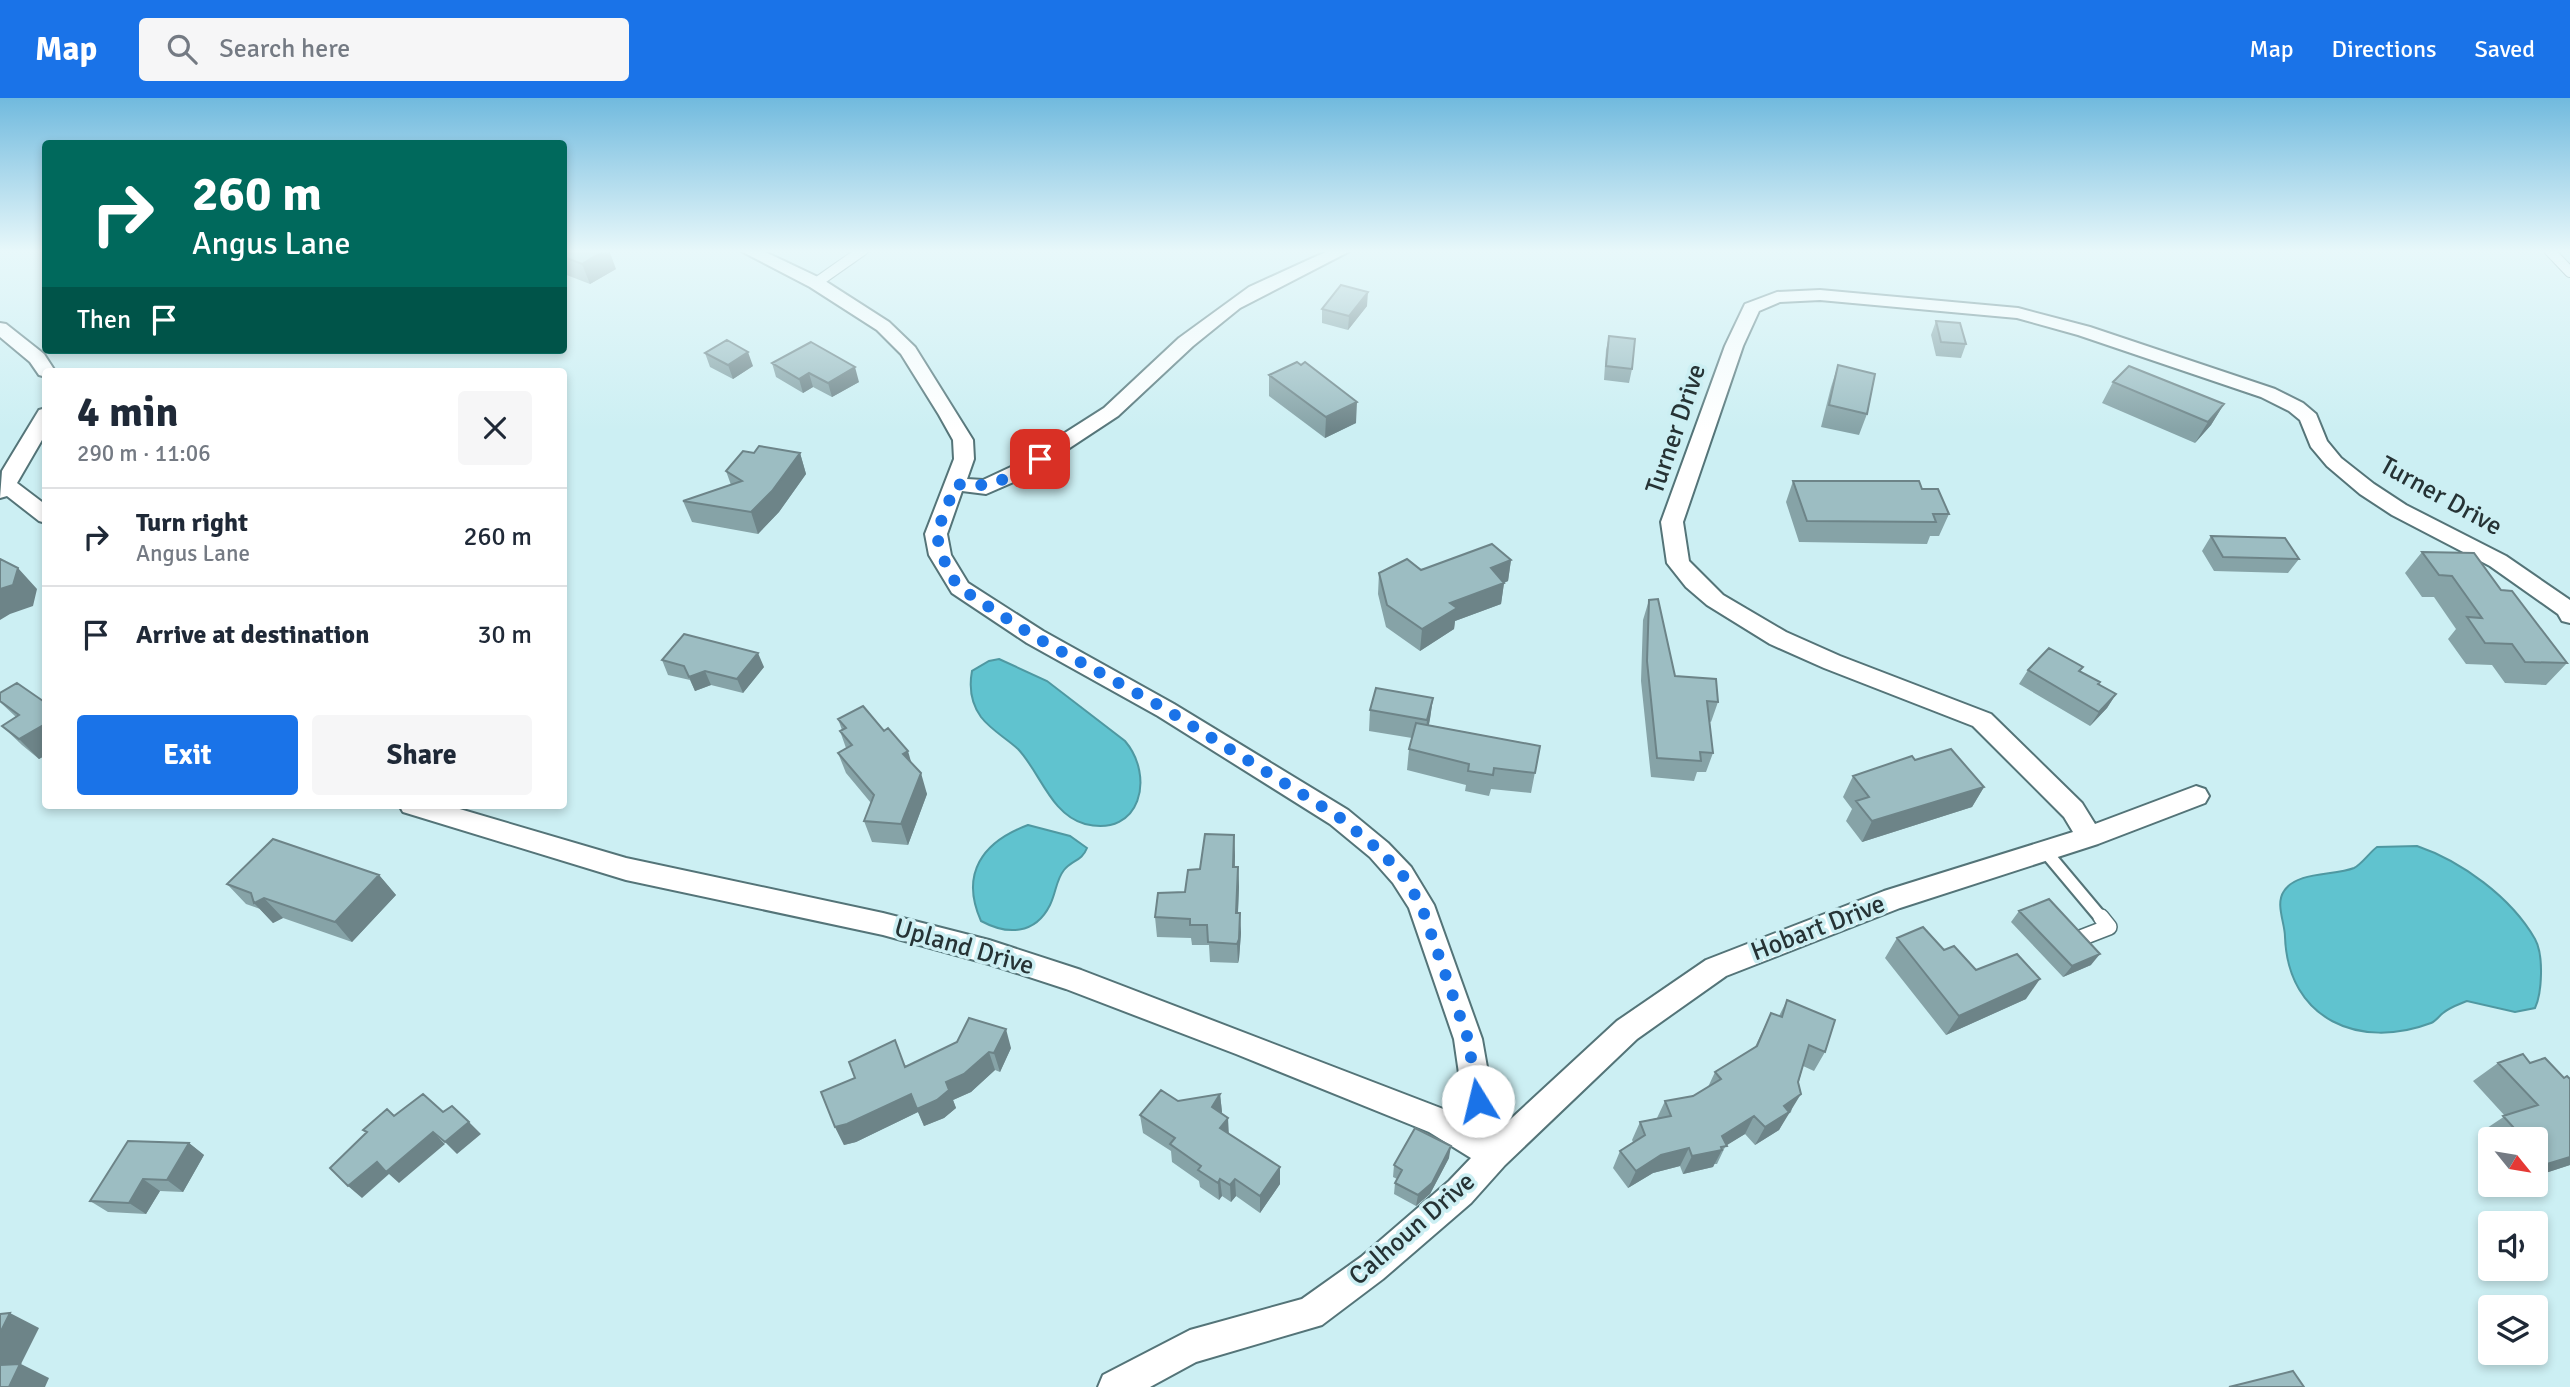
<!DOCTYPE html>
<html lang="en">
<head>
<meta charset="utf-8">
<style>
  :root { --surface:#fff; --page:#f6f6f7; --text:#1f2937; --muted:#747a83; --line:#e0e1e3; --accent:#1a73e8 }
  body { margin:0; font-family:Signika,sans-serif; background:var(--page); color:var(--text); height:100vh; display:flex; flex-direction:column; font-size:26px; white-space:nowrap }
  * { box-sizing:border-box; margin:0 }
  p { font-size:23px; color:var(--muted) }
  .icon { flex:none; width:38px; height:38px; fill:none; stroke:currentColor; stroke-width:2; stroke-linecap:round; stroke-linejoin:round }
  .map { position:relative; flex:1; overflow:hidden }
  .drawer { position:absolute; left:42px; top:270px; width:525px; height:441px; display:flex; flex-direction:column; background:var(--surface); border-radius:7px; box-shadow:0 4px 10px #0003 }
  .drawer>* { flex:none }
  .hud { position:absolute; left:42px; top:42px; width:525px; height:214px; border-radius:7px; box-shadow:0 4px 10px #0003; background:#00695c; color:#fff; overflow:hidden }
  .needle { width:46px; rotate:120deg }
  .fabs { position:absolute; left:2478px; top:1029px; display:grid; gap:14px }
  .fabs a { display:grid; place-items:center; width:70px; height:70px; border-radius:7px; background:var(--surface); box-shadow:0 4px 10px #0003; font-size:35px }
  .pin { position:absolute; display:grid; place-items:center; width:60px; height:60px; color:#fff; margin:-30px; border-radius:14px; box-shadow:0 4px 10px #0006 }
  .me { position:absolute; width:77px; margin:-38px; rotate:351deg; stroke-linejoin:round; filter:drop-shadow(0 0 5px #0008) }
  .turn { display:flex; align-items:center; gap:24px; height:147px; padding:0 35px; font-size:32px }
  .turn .icon { width:91px; height:91px; stroke-width:2.5 }
  .turn b { display:block; font-size:49px; line-height:60px }
  .then { display:flex; align-items:center; height:66px; padding:0 35px; background:#0003; gap:14px; font-size:26px }
  .round { display:grid; place-items:center; flex:none; width:74px; height:74px; border-radius:7px; background:var(--page) }
  .head { display:flex; align-items:center; justify-content:space-between; height:119px; padding:0 35px }
  h1 { font-size:42px; font-weight:700; line-height:52px }
  .primary-button { display:flex; gap:14px; margin-top:auto; padding:14px 35px }
  .primary-button a { flex:1; height:80px; border-radius:7px; background:var(--accent); color:#fff; font-size:28px; font-weight:700; line-height:80px; text-align:center }
  .primary-button a+a { background:var(--page); color:var(--text) }
  ul { padding:0; list-style:none }
  li { display:flex; align-items:center; gap:21px; height:98px; padding:0 35px; border-top:2px solid var(--line) }
  li div { flex:1 }
  li b { display:block; font-size:26px }
  li em { font-style:normal }
  header { display:flex; align-items:center; gap:42px; box-sizing:border-box; height:98px; padding:0 35px; background:var(--accent); color:#fff }
  header strong { font-size:33px }
  nav { display:flex; gap:38px; margin-inline-start:auto; font-size:24px }
  .search { width:490px; height:63px; background:var(--page); display:flex; align-items:center; gap:18px; box-sizing:border-box; padding:0 24px; border-radius:7px; color:var(--muted); font-size:26px }
  .map>svg:first-child { display:block }
  .water { fill:#60c3cf; stroke:#4f98a1; stroke-width:2 }
  .lines { fill:none; stroke-linecap:round; stroke-linejoin:round }
  .service-far2-casing { stroke:#547478; stroke-width:12 }
  .service-far1-casing { stroke:#547478; stroke-width:16 }
  .service-casing { stroke:#547478; stroke-width:18 }
  .minor-casing { stroke:#547478; stroke-width:4 }
  .service-far2 { stroke:#fff; stroke-width:10 }
  .service-far1 { stroke:#fff; stroke-width:12 }
  .service { stroke:#fff; stroke-width:15 }
  .minor { fill:#fff; fill-rule:evenodd }
  .wall { fill:#86a3a7 }
  .shaded-wall { fill:#6d8488 }
  .building { fill:#9cbdc2; stroke:#6d8488; stroke-width:2 }
  .route { stroke:#1a73e8; stroke-width:12; stroke-dasharray:0 21.6 }
  .labels { text-anchor:middle; dominant-baseline:central; stroke-width:7; stroke-linejoin:round; paint-order:stroke }
  .street-label { font-size:26px; fill:#263335; stroke:#cceff3 }
</style>
</head>
<body>
<header>
<strong>Map</strong>
<div class="search"><svg class="icon" aria-label="search" viewBox="0 0 24 24"><circle cx="10" cy="10" r="6"/><path d="M15 15l6 6"/></svg>Search here</div>
<nav><a>Map</a><a>Directions</a><a>Saved</a></nav>
</header>
<div class="map">
<svg width="2570" height="1289" viewBox="0 0 2570 1289">
  <rect width="100%" height="100%" fill="#cceff3"/>
  <path class="water" d="M999 561 1047 583 1125 643C1155 678 1141 740 1085 726 1051 717 1040 674 1018 651 1006 640 991 632 981 619 971 605 969 589 972 573L989 563Z
    M1028 727 1070 738 1087 750C1082 763 1072 762 1064 772 1056 782 1056 795 1050 807 1035 837 1007 837 981 823 960 776 982 744 1028 727Z
    M2417 748C2461 763 2511 799 2535 841 2544 857 2542 895 2535 910L2515 914 2467 903C2460 906 2450 909 2443 915 2439 918 2436 923 2431 925 2360 952 2288 922 2285 839 2285 825 2275 806 2284 793 2297 773 2334 778 2354 770 2361 767 2370 754 2377 749Z"/>
  <g class="lines">
    <g class="service-far2-casing">
      <path id="service-far2" d="M2549 152 2570 174
        M816 185 863 152"/>
    </g>
    <g class="service-far1-casing">
      <path id="service-far1" d="M2045 753 2102 821"/>
    </g>
    <g class="service-casing">
      <path id="service" d="M2078 841 2109 829 2101 819"/>
    </g>
    <g class="minor-casing">
      <path id="minor" d="M739 152H761L822 181 889 224 915 249 973 342 974 361 967 381 983 382 1013 368 1104 310 1179 240 1249 189 1330 152H1352L1240 210 1193 248 1118 318 1027 378 986 396 962 393 947 436 951 457 968 485 1043 533 1174 606 1348 712 1388 745 1411 769 1434 807 1482 941 1493 1003 1501 1030 1617 923 1706 862 1884 793 2073 734 2064 719 1973 628 1824 570 1770 546 1707 507 1686 489 1667 465 1661 424 1725 248 1745 206 1777 194 1820 192 2018 210 2090 229 2275 291 2303 305 2316 316 2327 343 2341 360 2374 386 2406 407 2506 458 2570 502V525L2562 523 2558 516 2490 468 2392 417 2360 396 2327 368 2311 349 2300 322 2289 313 2261 299 2078 237 2017 220 1820 202 1780 204 1759 213 1743 248 1683 424 1689 463 1723 497 1786 534 1840 558 1991 616 2082 705 2095 726 2196 688 2205 691 2209 698 2205 705 2098 746 1900 810 1726 878 1637 941 1505 1067 1471 1105 1383 1181 1322 1227 1196 1264 1150 1289H1098L1103 1277 1190 1232 1302 1201 1361 1159 1449 1083 1471 1060 1429 1034 1236 956 1066 891 989 866 883 837 626 782 403 714 399 707H446L626 760 883 815 989 842 1081 872 1451 1014 1470 1025 1463 1003 1454 941 1409 810 1393 785 1370 759 1330 726 1158 618 1027 545 952 495 929 457 925 436 954 361 953 342 939 317 901 256 877 232 810 189Z
        M0 225 6 226 44 256 55 273H46V279L39 277 30 264 0 239Z
        M46 310V335L17 385 46 407V425L39 423 7 398 0 400 2 373 39 312Z"/>
    </g>
    <use href="#service-far2" class="service-far2"/>
    <use href="#service-far1" class="service-far1"/>
    <use href="#service" class="service"/>
    <use href="#minor" class="minor"/>
  </g>
  <path class="wall" d="M564 152 616 171 590 186 564 176Z
    M1367 208 1348 232 1322 225V211Z
    M1936 223 1966 246 1961 260 1936 258 1931 237Z
    M1609 238 1632 271 1629 285 1604 282 1606 252Z
    M705 255 753 268 733 281 710 269Z
    M772 265 859 284 832 299 813 289 803 295 776 279Z
    M1301 267 1356 325 1325 340 1269 298V277Z
    M1838 267 1867 316 1859 337 1821 329 1831 289Z
    M2113 284 2224 306 2211 327 2195 345 2102 305Z
    M754 355H800L806 376 779 414 758 436 692 424 683 403 731 387 726 373Z
    M1793 383 1922 391 1949 416 1939 438H1930L1927 446 1799 444 1786 404Z
    M2211 438 2299 461 2288 475 2214 473 2202 453Z
    M2422 454 2501 492 2567 565 2546 587 2505 585 2492 567 2466 566 2448 541 2456 531 2434 499H2422L2405 475Z
    M1511 462 1508 483 1504 485 1501 506 1455 523 1454 531 1420 553 1386 529 1378 496 1379 475Z
    M1649 502 1675 578 1718 604 1711 624 1709 623 1713 655 1706 674H1697L1694 683 1651 679 1641 583 1643 522Z
    M662 562 764 569 743 595 711 587 695 593 690 582 668 577Z
    M2083 569 2080 574 2098 587 2116 596 2107 610 2090 628 2019 586 2028 572Z
    M0 595 43 603 46 602V657L39 661 22 647 2 628 16 619 0 604Z
    M1433 600 1429 627 1540 648 1531 695 1491 691 1489 698 1465 693 1466 687 1407 672 1409 651 1412 640 1369 633 1370 612Z
    M838 621 912 665 927 696 908 747 872 744 864 723 871 705 846 675 838 655 846 650 840 633 842 632Z
    M1915 662 1984 689 1972 709 1862 744 1846 723 1852 711 1843 699 1853 678Z
    M1234 737 1235 769H1238L1239 789 1238 815 1241 835 1239 861 1238 865 1210 864 1209 847H1192L1191 840 1157 839 1155 819 1185 794 1200 771Z
    M379 777 396 797 352 844 283 820 273 825 260 811 246 806 227 786Z
    M2019 813 2091 867 2063 879 2011 824Z
    M1897 840 1944 852 1976 872 2026 901 1946 937 1885 860Z
    M1787 902 1825 954 1814 973 1803 968 1791 1014 1787 1017 1779 1032 1755 1047 1745 1036 1726 1047 1717 1066H1714L1713 1069 1683 1076 1680 1068 1653 1075 1628 1090 1613 1070 1620 1053 1633 1044 1632 1042 1640 1024 1657 1020 1665 1003 1693 998 1708 989 1715 974 1755 949 1771 915 1779 918Z
    M1011 950 1000 974 995 972 971 994 953 1002 956 1010 944 1020 924 1028 918 1014 856 1044 844 1047 835 1029 905 968Z
    M2498 965 2570 981V1067L2536 1078V1041H2490V1050L2478 1036 2505 1018 2473 983Z
    M1220 996 1222 1014 1221 1016 1229 1036 1280 1069V1086L1260 1115 1236 1098 1231 1104 1222 1098 1219 1102 1200 1089 1199 1083 1172 1064 1171 1053 1143 1035 1140 1017 1178 1003Z
    M189 1045 204 1057 183 1094 160 1093 146 1116 108 1114 90 1103Z
    M1449 1060 1430 1096 1416 1108 1394 1096 1395 1085 1397 1081 1393 1079 1394 1067Z"/>
  <path class="shaded-wall" d="M600 152H609L616 171 590 186 582 166Z
    M1368 194 1367 208 1348 232 1349 218Z
    M748 254 753 268 733 281 728 267Z
    M855 269 859 284 832 299 828 285Z
    M809 275 813 289 803 295 799 281Z
    M1357 304 1356 325 1325 340 1326 319Z
    M2224 306 2211 327 2195 345 2208 324Z
    M800 355 806 376 779 414 758 436 751 414Z
    M1511 462 1508 483 1501 486 1504 485 1501 506 1455 523 1454 531 1420 553 1422 531 1450 505 1491 470Z
    M18 470 37 491 33 508 10 516 0 522V491Z
    M758 555 764 569 743 595 737 581Z
    M705 573 711 587 695 593 689 579Z
    M2116 596 2107 610 2090 628 2099 614Z
    M1433 600 1430 621 1425 643 1427 622Z
    M42 628 46 632V657L39 661 19 641Z
    M908 653 914 674 903 656Z
    M921 675 927 696 908 747 901 726Z
    M1984 689 1972 709 1862 744 1872 723Z
    M1234 737 1235 758 1234 789 1233 769Z
    M1238 769 1239 789 1237 835 1236 815Z
    M379 777 396 797 352 844 335 824Z
    M264 800 283 820 273 825 254 805Z
    M1240 815 1241 835 1239 861 1238 865 1237 846Z
    M2100 856 2091 867 2063 879 2072 868Z
    M2040 881 2026 901 1946 937 1959 918Z
    M1006 931 1011 950 1000 974 994 955Z
    M989 954 995 972 971 994 953 1002 956 1010 944 1020 924 1028 918 1014 856 1044 844 1047 835 1029 911 996Z
    M1220 996 1222 1014 1213 1027 1212 1009Z
    M1801 996 1779 1032 1755 1047 1765 1029 1784 1008Z
    M1754 1018 1745 1036 1724 1049H1721L1722 1052 1713 1069 1683 1076 1692 1058Z
    M1228 1020 1229 1038 1220 1030Z
    M469 1024 481 1036 457 1056 445 1044Z
    M433 1034 445 1046 399 1085 389 1076 362 1100 348 1088 377 1064Z
    M189 1045 204 1057 183 1094 167 1082Z
    M1451 1048 1449 1060 1430 1096 1416 1108 1418 1097Z
    M1689 1050 1680 1068 1653 1075 1628 1090 1636 1073 1661 1057Z
    M2570 1059V1067L2536 1078V1074L2547 1066Z
    M1280 1069V1086L1260 1115V1098Z
    M143 1081 160 1093 146 1116 129 1105Z
    M1220 1081 1222 1098 1219 1102 1218 1085Z
    M1235 1081 1236 1098 1231 1104 1230 1087Z
    M10 1215 39 1230 21 1266 49 1280 45 1289H9L0 1277V1235Z"/>
  <path class="building" d="M564 152H605L582 166 564 159Z
    M1341 187 1368 194 1349 218 1322 211Z
    M1936 223 1960 225 1966 246 1941 244Z
    M1609 238 1635 241 1632 271 1606 268Z
    M727 242 748 254 728 267 705 255Z
    M811 244 855 269 828 285 809 275 799 281 772 265Z
    M1297 264 1301 267 1305 264 1357 304 1326 319 1269 277Z
    M1838 267 1875 276 1867 316 1829 307Z
    M2129 268 2224 306 2208 324 2113 284Z
    M759 348 800 355 772 393 751 414 683 403 742 383 726 373 743 353 754 355Z
    M1793 383H1919L1922 391H1938L1949 416H1933L1936 424 1807 423Z
    M2211 438 2285 440 2299 461 2223 459Z
    M1492 446 1511 462 1491 470 1504 485 1450 505 1457 510 1422 531 1387 507 1379 475 1407 461 1421 472Z
    M2422 454 2474 455 2501 492 2512 493 2567 565 2525 564 2512 546 2485 545 2467 519 2482 520 2452 478 2439 477Z
    M0 461 18 470 13 487 0 491Z
    M1658 501 1675 578 1716 581 1718 604 1707 603 1713 655 1700 654 1701 663 1657 660 1647 563 1649 502Z
    M684 536 758 555 737 581 705 573 689 579 684 568 662 562Z
    M2049 550 2083 569 2079 573 2100 584 2098 586 2116 596 2099 614 2028 572Z
    M17 585 43 603 46 602V630L42 628 19 641 2 628 19 617 0 603V595Z
    M1376 590 1433 600 1427 622 1370 612Z
    M863 608 884 633 888 630 908 653 903 656 921 675 901 726 864 723 874 697 838 655 852 647 840 633 846 630 838 621Z
    M1416 625 1540 648 1535 675 1494 670 1493 677 1468 673 1469 666 1409 651Z
    M1951 651 1984 689 1872 723 1856 703 1869 699 1853 678 1912 658 1915 662Z
    M1205 736 1234 737 1233 769H1238L1236 815H1240L1239 841 1237 846 1208 844 1207 827H1190V821L1155 819 1158 795 1185 794 1188 772 1200 771Z
    M273 741 379 777 335 824 264 800 254 805 251 795 227 786Z
    M2049 801 2100 856 2072 868 2019 813Z
    M1923 829 1944 852 1954 848 1976 872 2017 856 2040 881 1959 918 1897 840Z
    M1787 902 1835 922 1825 954 1809 947 1798 984 1801 996 1784 1008 1789 1014 1765 1029 1754 1018 1722 1038 1727 1048 1721 1049 1722 1052 1692 1058 1689 1050 1661 1057 1636 1073 1620 1053 1645 1037 1640 1024 1671 1018 1665 1003 1693 998 1721 981 1715 974 1757 948 1771 915 1782 919Z
    M969 920 1006 931 994 955 989 954 964 976 946 984 949 992 937 1002 917 1011 911 996 847 1026 835 1029 821 994 855 980 849 964 895 942 905 969 957 944Z
    M2523 956 2530 965 2545 960 2564 980 2567 978 2570 981V1059L2547 1066 2536 1054V1041H2524L2503 1018 2538 1007 2498 965Z
    M1161 992 1178 1003 1220 996 1212 1009 1228 1020 1220 1030 1280 1069 1260 1098 1235 1081 1230 1087 1220 1081 1218 1085 1198 1072 1201 1068 1170 1046 1175 1040 1140 1017Z
    M423 996 443 1014 452 1008 469 1024 445 1044 433 1034 386 1074 377 1064 348 1088 330 1070 367 1034 363 1032 387 1011 394 1018Z
    M1415 1030 1451 1048 1432 1085 1418 1097 1395 1085 1402 1072 1394 1067Z
    M128 1043 189 1045 167 1082 143 1081 129 1105 90 1103Z
    M10 1215 0 1235V1216Z
    M20 1266 9 1289H0V1267Z
    M2293 1273 2304 1289H2229Z"/>
  <linearGradient id="sky" x2="0" y2="1"><stop stop-color="#71bade"/><stop offset="0.46" stop-color="#e8f8fa"/><stop offset="1" stop-color="#e8f8fa" stop-opacity="0"/></linearGradient>
  <rect width="2570" height="333" fill="url(#sky)"/>
  <g class="lines">
    <path class="route" d="M1040 361C1012 379 989 392 956 386L936 436 948 474 960 490 1035 539 1162 609 1339 719 1379 752 1402 776 1421 807 1468 941 1478 1003"/>
  </g>
  <g class="labels">
    <g class="street-label">
      <text transform="translate(1676 331) rotate(-71)">Turner Drive</text>
      <text transform="translate(2441 398) rotate(29)">Turner Drive</text>
      <text transform="translate(1818 830) rotate(-21)">Hobart Drive</text>
      <text transform="translate(964 849) rotate(16)">Upland Drive</text>
      <text transform="translate(1412 1131) rotate(-41)">Calhoun Drive</text>
    </g>
  </g>
</svg>
<div class="fabs">
<a><svg class="needle" viewBox="-14 -14 28 28"><path d="M0-13l5 13h-10z" fill="#e53935"/><path d="M0 13l5-13h-10z" fill="#747a83"/></svg></a>
<a><svg class="icon" aria-label="sound" viewBox="0 0 24 24"><path d="M4 9h4l5-4v14l-5-4H4zM17 9q2 3 0 6"/></svg></a>
<a><svg class="icon" aria-label="layers" viewBox="0 0 24 24"><path d="M12 4l9 5-9 5-9-5zM3 14l9 5 9-5"/></svg></a>
</div>
<div class="pin" style="left:1040px;top:361px;background:#d93025"><svg class="icon" aria-label="arrive" viewBox="0 0 24 24"><path d="M6 21V4h12l-3 4 3 4H6"/></svg></div>
<svg class="me" style="left:1478px;top:1003px" viewBox="-20 -20 40 40"><circle r="19" fill="#fff"/><path d="M0-13L10 11 0 6-10 11z" fill="#1a73e8"/></svg>
<div class="hud">
<div class="turn"><svg class="icon" aria-label="right" viewBox="0 0 24 24"><path d="M7 20v-9h11M14 6l5 5-5 5"/></svg><div><b>260 m</b>Angus Lane</div></div>
<div class="then">Then<svg class="icon" aria-label="arrive" viewBox="0 0 24 24"><path d="M6 21V4h12l-3 4 3 4H6"/></svg></div>
</div>
<section class="drawer">
<div class="head"><div><h1>4 min</h1><p>290 m · 11:06</p></div><a class="round"><svg class="icon" aria-label="close" viewBox="0 0 24 24"><path d="M6 6l12 12M18 6L6 18"/></svg></a></div>
<ul>
<li><svg class="icon" aria-label="right" viewBox="0 0 24 24"><path d="M7 20v-9h11M14 6l5 5-5 5"/></svg><div><b>Turn right</b><p>Angus Lane</p></div><em>260 m</em></li>
<li><svg class="icon" aria-label="arrive" viewBox="0 0 24 24"><path d="M6 21V4h12l-3 4 3 4H6"/></svg><div><b>Arrive at destination</b></div><em>30 m</em></li>
</ul>
<div class="primary-button"><a>Exit</a><a>Share</a></div>
</section>
</div>
</body>
</html>
